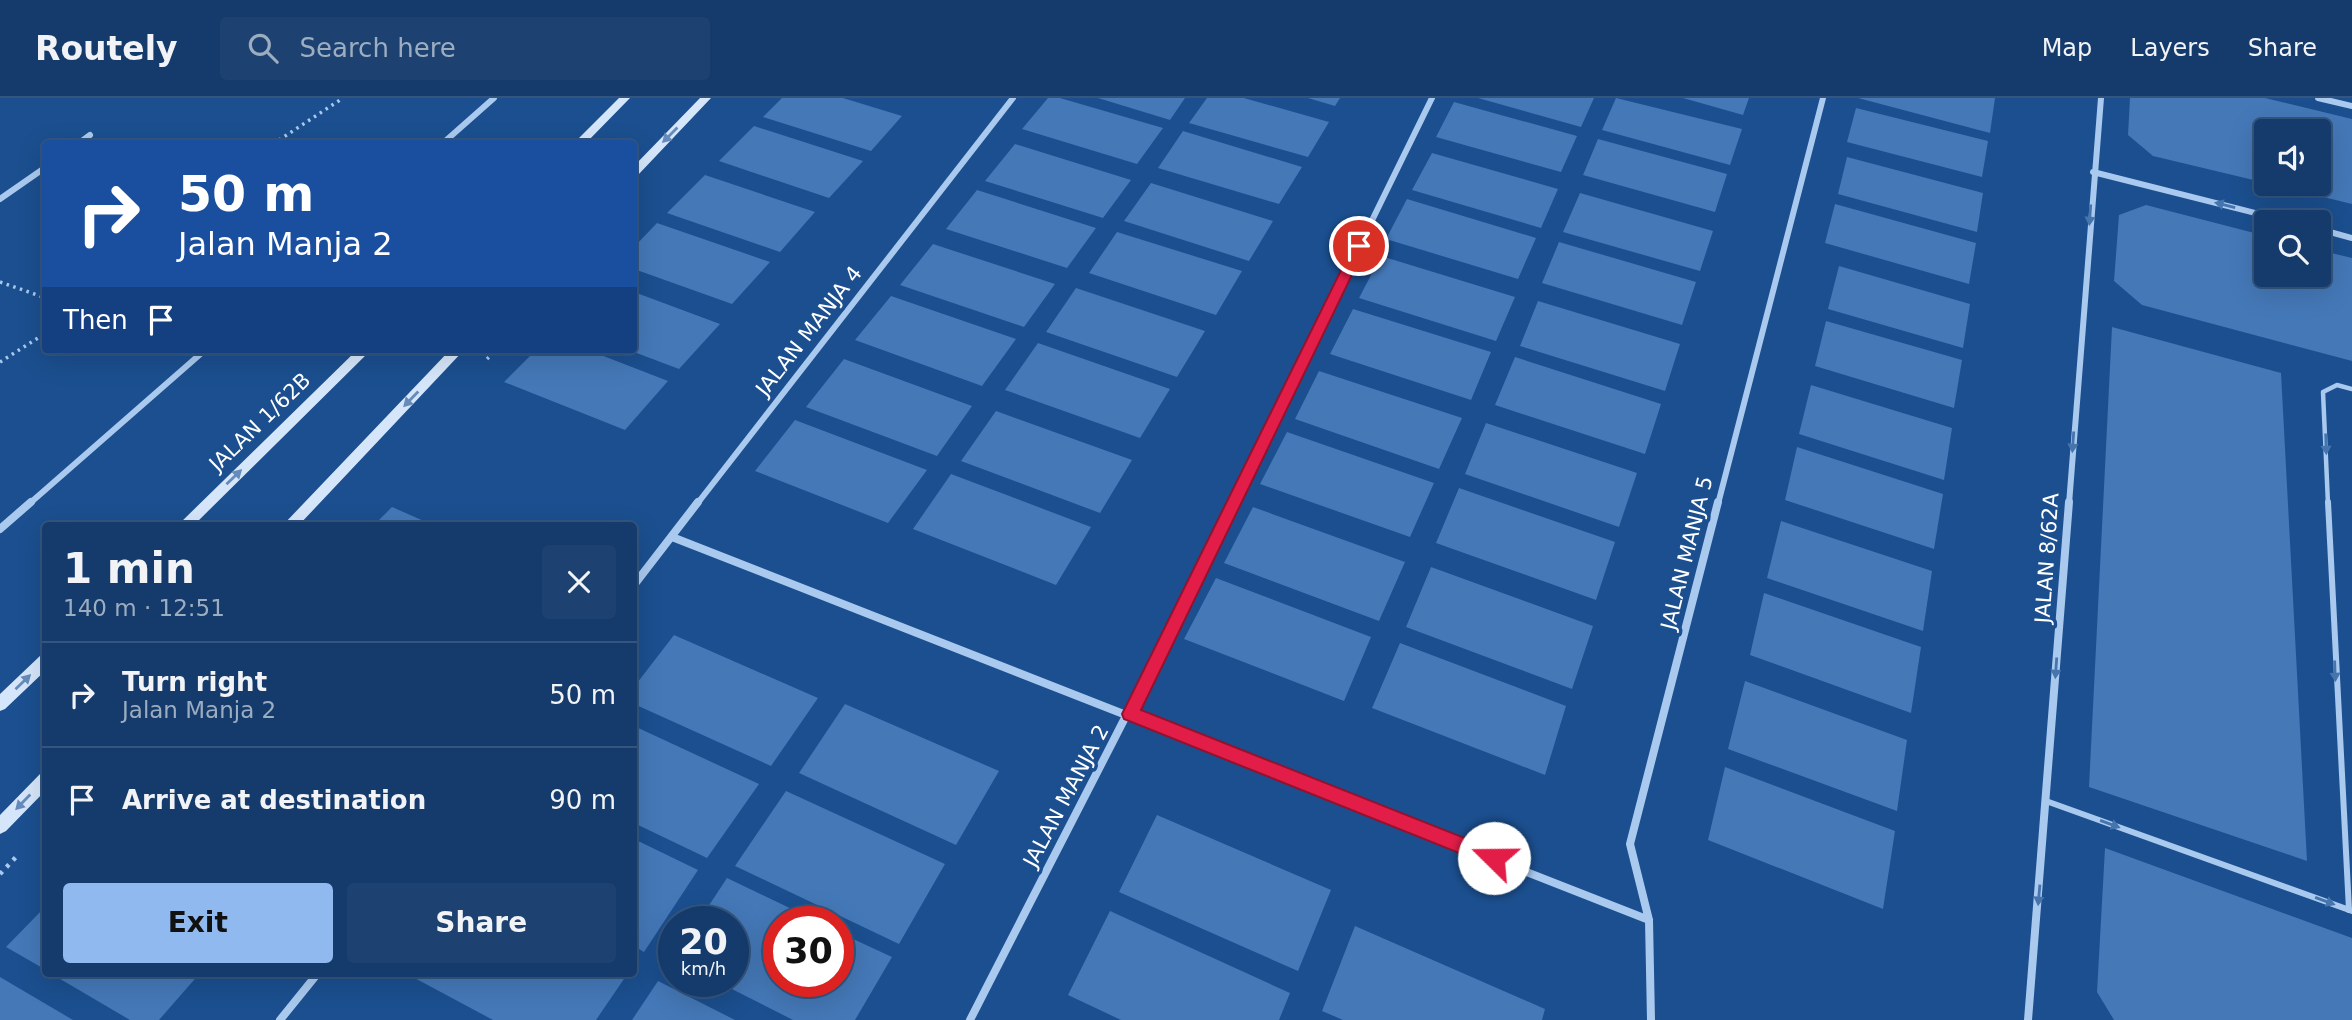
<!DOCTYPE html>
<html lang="en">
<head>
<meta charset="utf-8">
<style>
  :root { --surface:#143b6b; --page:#1d4271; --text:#f1f3f6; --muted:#9dadc1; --line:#33557e; --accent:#90b9f0 }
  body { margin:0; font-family:"DejaVu Sans",sans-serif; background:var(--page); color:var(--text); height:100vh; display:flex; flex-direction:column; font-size:26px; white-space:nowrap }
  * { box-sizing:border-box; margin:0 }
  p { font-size:23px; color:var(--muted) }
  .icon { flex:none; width:38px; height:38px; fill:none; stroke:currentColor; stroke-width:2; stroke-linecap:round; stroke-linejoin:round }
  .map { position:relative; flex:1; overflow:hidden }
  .sheet { position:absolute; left:42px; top:424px; width:595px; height:455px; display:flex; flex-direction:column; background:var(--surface); border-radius:7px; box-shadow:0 7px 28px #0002,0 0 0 2px var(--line) }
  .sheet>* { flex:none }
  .hud { position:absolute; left:42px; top:42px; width:595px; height:214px; border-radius:7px; box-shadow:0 7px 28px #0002,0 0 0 2px var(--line); background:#1a4fa0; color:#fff; overflow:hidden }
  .buttons { position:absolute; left:2254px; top:21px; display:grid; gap:14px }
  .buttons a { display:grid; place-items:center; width:77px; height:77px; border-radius:7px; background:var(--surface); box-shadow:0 7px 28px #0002,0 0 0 2px var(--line); font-size:35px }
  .speed { position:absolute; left:658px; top:808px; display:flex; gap:14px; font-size:35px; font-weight:700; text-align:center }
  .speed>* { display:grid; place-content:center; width:91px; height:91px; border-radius:50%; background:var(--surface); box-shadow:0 7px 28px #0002,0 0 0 2px var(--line); line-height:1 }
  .speed small { font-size:18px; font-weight:400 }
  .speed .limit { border:10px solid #d22; background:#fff; color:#111 }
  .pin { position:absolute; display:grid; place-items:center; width:60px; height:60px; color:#fff; margin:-30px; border:4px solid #fff; border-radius:50%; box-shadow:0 2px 7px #0007 }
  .me { position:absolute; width:77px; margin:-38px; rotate:292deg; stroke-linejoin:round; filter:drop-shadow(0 0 5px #0008) }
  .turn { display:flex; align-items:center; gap:24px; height:147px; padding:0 21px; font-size:32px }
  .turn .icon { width:91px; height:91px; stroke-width:2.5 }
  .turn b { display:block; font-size:49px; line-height:60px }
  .then { display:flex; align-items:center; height:66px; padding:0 21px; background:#0003; gap:14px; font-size:26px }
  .round { display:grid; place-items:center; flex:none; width:74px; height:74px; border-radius:7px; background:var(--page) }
  .summary { display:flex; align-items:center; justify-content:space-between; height:119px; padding:0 21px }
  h1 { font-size:42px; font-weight:800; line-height:52px }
  .action { display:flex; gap:14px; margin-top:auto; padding:14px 21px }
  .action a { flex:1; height:80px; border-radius:7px; background:var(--accent); color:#111; font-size:28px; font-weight:800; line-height:80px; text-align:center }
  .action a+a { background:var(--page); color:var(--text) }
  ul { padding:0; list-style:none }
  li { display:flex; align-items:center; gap:21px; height:105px; padding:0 21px; border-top:2px solid var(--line) }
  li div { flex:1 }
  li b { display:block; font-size:26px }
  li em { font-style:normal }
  header { display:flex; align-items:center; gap:42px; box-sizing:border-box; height:98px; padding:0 35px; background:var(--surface); border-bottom:2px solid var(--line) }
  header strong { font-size:33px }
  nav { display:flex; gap:38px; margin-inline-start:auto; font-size:24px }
  .search { width:490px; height:63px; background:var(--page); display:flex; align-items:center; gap:18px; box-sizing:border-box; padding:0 24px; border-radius:7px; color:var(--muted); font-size:26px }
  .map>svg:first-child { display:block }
  .building { fill:#4478b7 }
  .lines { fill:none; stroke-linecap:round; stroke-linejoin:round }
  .path-far1 { stroke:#a9c9ee; stroke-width:3.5; stroke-dasharray:2.5 4.5; stroke-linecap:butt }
  .path { stroke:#a9c9ee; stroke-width:4.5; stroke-dasharray:3.5 6; stroke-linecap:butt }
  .lane-far1 { stroke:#a9c9ee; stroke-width:4.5 }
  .lane { stroke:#a9c9ee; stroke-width:6 }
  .street-far1 { stroke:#a9c9ee; stroke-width:6 }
  .street { stroke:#a9c9ee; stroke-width:8 }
  .secondary { fill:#d6e6fa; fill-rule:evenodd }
  .oneway { fill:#668bba }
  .oneway2 { fill:#4674ac }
  .route { fill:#e11d48; stroke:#92132f; stroke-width:2 }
  .labels { text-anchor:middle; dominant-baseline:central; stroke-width:7; stroke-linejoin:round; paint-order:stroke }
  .street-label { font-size:21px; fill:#fff; stroke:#1b4f8f }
</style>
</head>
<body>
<header>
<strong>Routely</strong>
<div class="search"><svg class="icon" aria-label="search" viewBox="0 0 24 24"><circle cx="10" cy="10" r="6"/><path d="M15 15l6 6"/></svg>Search here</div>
<nav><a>Map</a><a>Layers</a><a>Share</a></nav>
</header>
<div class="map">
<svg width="2352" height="922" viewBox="0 0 2352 922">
  <rect width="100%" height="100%" fill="#1b4f8f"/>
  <path class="building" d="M782 0H843L902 18 871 53 763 19Z
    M1048 0H1060L1163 30 1137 66 1022 31Z
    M1098 0H1185L1170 22Z
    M1207 0H1244L1329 24 1308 59 1189 25Z
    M1308 0H1340L1335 8Z
    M1478 0H1594L1581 29Z
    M1616 0 1742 31 1730 67 1602 32Z
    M1683 0H1749L1743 17Z
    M1858 0H1995L1990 35Z
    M2130 0H2265L2352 21V106L2274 87 2319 86V33H2266V85L2153 58 2128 37Z
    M1454 4 1577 38 1561 74 1436 39Z
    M1856 10 1988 43 1982 79 1847 44Z
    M754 28 863 63 829 100 719 63Z
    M1183 33 1302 69 1279 106 1158 70Z
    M1598 41 1727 76 1715 114 1583 77Z
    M1015 46 1131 82 1103 120 985 83Z
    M1432 55 1558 91 1541 130 1412 92Z
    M1847 59 1983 95 1977 134 1838 96Z
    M705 77 815 114 780 154 667 115Z
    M1151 85 1273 123 1249 163 1124 123Z
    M977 92 1096 130 1067 170 946 131Z
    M1580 95 1713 133 1700 173 1563 134Z
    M1407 101 1536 140 1518 181 1386 141Z
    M1835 106 1976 145 1969 186 1825 145Z
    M2146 107 2266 138V177H2319V152L2352 160V263L2142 207 2114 183 2119 117Z
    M657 125 770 164 732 206 634 171V149Z
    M1117 134 1242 173 1216 217 1089 175Z
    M1559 144 1696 184 1682 227 1542 185Z
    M933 146 1055 186 1024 229 900 187Z
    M1381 158 1515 199 1496 243 1359 200Z
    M1839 168 1970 206 1963 250 1828 211Z
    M1076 190 1205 233 1177 279 1046 234Z
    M634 194 720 226 679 271 634 254Z
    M891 198 1016 241 982 288 855 242Z
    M1538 203 1680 246 1665 293 1520 248Z
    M1353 211 1491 254 1471 302 1330 256Z
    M1826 223 1962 262 1954 310 1815 268Z
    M2112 229 2281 275 2307 763 2089 689Z
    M1038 245 1170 291 1140 340 1005 292Z
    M536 252H588L668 283 625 332 504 284Z
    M1515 259 1661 306 1645 356 1495 307Z
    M844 261 972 308 937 358 806 309Z
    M1319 273 1462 320 1439 371 1295 321Z
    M1811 287 1952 330 1944 382 1799 336Z
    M996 313 1132 362 1100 415 961 363Z
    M795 322 927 372 888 425 755 373Z
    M1486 325 1637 375 1619 429 1465 376Z
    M1287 334 1434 385 1410 439 1260 386Z
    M1797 349 1943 396 1934 451 1785 402Z
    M951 376 1091 429 1056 487 913 431Z
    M1459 390 1615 444 1596 502 1436 445Z
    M392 409 433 427H374Z
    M1253 409 1405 464 1379 523 1224 465Z
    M1781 423 1932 473 1923 533 1767 480Z
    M1431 469 1593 528 1572 591 1406 529Z
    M1216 480 1371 539 1344 603 1184 541Z
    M1764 495 1921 549 1911 615 1750 557Z
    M674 537 818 600 771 668 634 606V589Z
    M1400 545 1566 608 1545 677 1372 610Z
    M1745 583 1907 642 1897 713 1728 651Z
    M845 606 999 673 956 747 799 675Z
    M634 628 759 686 707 760 634 725Z
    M1725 669 1895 733 1883 811 1708 742Z
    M786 693 945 766 899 846 735 768Z
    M1157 717 1331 792 1298 873 1119 794Z
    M634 741 698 772 644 854 634 848Z
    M2105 750 2352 840V922H2114L2097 894Z
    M727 780 819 824H779V884H838V834L892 859 855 922H793L718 884H733V824H698Z
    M46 808V872L6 849Z
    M1110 813 1290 895 1279 922H1121L1068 897Z
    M1355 828 1545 911 1542 922H1343L1322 913Z
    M50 875H200L159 922H130Z
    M410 875H628L596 922H493L409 877Z
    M0 879 73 922H0Z
    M658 883 735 922H632Z"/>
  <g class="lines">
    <path class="path-far1" d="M273 46 343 0
      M0 184 46 200
      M487 261 496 252
      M0 264 46 235"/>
    <path class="path" d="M0 776 17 758"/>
    <path class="lane-far1" d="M2328 406 2323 294 2337 287 2352 291"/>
    <path class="lane" d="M2328 404 2349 812
      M2046 703 2352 813"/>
    <path class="street-far1" d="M2318 0 2352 8
      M78 46 90 37
      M442 46 494 0
      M2093 74 2291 124
      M0 101 46 69
      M2319 131 2352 140
      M29 406 205 252
      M697 406 1013 0
      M1233 406 1432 0
      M1718 406 1823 0
      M2069 406 2101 0"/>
    <path class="street" d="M0 431 31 404
      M672 439 1649 822
      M634 487 698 404
      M280 922 318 875
      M970 922C1058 749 1148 578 1234 404
      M1651 922 1649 822 1630 746 1718 404
      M2028 922 2069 404"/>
    <path class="secondary" d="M619 0H630L585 46H573Z
      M700 0H711L638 77 634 78V68Z
      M357 252H371L194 427H178Z
      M450 252H464L299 427H283Z
      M46 556V572L5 611 0 613V596L41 557Z
      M46 674V692L6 733 0 736V717L40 676Z"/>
  </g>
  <defs><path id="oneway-solid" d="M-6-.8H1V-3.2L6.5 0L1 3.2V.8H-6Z" transform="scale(1.75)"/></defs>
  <g class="oneway">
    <use href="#oneway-solid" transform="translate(670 37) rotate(135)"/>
    <use href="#oneway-solid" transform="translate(411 301) rotate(134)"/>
    <use href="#oneway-solid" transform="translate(234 379) rotate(-44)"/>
    <use href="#oneway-solid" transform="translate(23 584) rotate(-44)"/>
    <use href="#oneway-solid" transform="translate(23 704) rotate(134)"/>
  </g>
  <g class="oneway2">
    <use href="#oneway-solid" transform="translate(2225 107) rotate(-166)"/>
    <use href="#oneway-solid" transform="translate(2090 117) rotate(94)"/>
    <use href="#oneway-solid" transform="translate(2073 344) rotate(94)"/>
    <use href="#oneway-solid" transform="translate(2326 346) rotate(88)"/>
    <use href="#oneway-solid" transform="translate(2056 570) rotate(94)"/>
    <use href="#oneway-solid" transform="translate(2335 573) rotate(88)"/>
    <use href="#oneway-solid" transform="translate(2110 726) rotate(20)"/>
    <use href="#oneway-solid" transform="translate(2039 797) rotate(95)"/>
    <use href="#oneway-solid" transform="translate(2325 803) rotate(20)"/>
  </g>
  <path class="route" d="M1359 143 1366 148 1141 612 1500 754 1503 760 1500 766 1494 769 1124 621 1122 616 1353 148Z"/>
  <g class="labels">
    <g class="street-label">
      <text transform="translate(809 233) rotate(-52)">JALAN MANJA 4</text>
      <text transform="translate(260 324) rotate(-44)">JALAN 1/62B</text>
      <text transform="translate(1687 455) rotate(-76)">JALAN MANJA 5</text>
      <text transform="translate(2047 460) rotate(-86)">JALAN 8/62A</text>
      <text transform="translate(1066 698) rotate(-62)">JALAN MANJA 2</text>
    </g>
  </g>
</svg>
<div class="buttons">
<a><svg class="icon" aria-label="sound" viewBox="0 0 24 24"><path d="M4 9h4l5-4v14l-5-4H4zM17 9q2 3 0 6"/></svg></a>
<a><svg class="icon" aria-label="search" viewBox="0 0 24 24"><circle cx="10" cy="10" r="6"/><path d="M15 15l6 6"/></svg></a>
</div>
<div class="speed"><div>20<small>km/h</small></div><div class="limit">30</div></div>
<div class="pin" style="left:1359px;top:148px;background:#d93025"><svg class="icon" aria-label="arrive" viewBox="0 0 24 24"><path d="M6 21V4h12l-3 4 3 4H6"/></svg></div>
<svg class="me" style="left:1494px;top:760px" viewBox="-20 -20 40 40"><circle r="19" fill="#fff"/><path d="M0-13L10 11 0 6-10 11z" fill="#e11d48"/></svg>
<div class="hud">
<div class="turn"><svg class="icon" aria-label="right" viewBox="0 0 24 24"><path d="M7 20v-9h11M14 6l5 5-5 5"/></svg><div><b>50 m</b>Jalan Manja 2</div></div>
<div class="then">Then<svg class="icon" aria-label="arrive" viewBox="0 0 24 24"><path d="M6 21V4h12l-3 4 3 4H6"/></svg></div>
</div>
<section class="sheet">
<div class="summary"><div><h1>1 min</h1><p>140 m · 12:51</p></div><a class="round"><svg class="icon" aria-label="close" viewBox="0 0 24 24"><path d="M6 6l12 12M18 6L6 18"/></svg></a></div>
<ul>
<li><svg class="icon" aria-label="right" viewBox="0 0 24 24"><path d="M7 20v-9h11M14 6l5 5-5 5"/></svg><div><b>Turn right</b><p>Jalan Manja 2</p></div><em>50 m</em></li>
<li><svg class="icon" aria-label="arrive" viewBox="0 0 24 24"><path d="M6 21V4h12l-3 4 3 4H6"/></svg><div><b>Arrive at destination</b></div><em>90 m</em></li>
</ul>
<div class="action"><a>Exit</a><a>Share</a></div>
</section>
</div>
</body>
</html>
